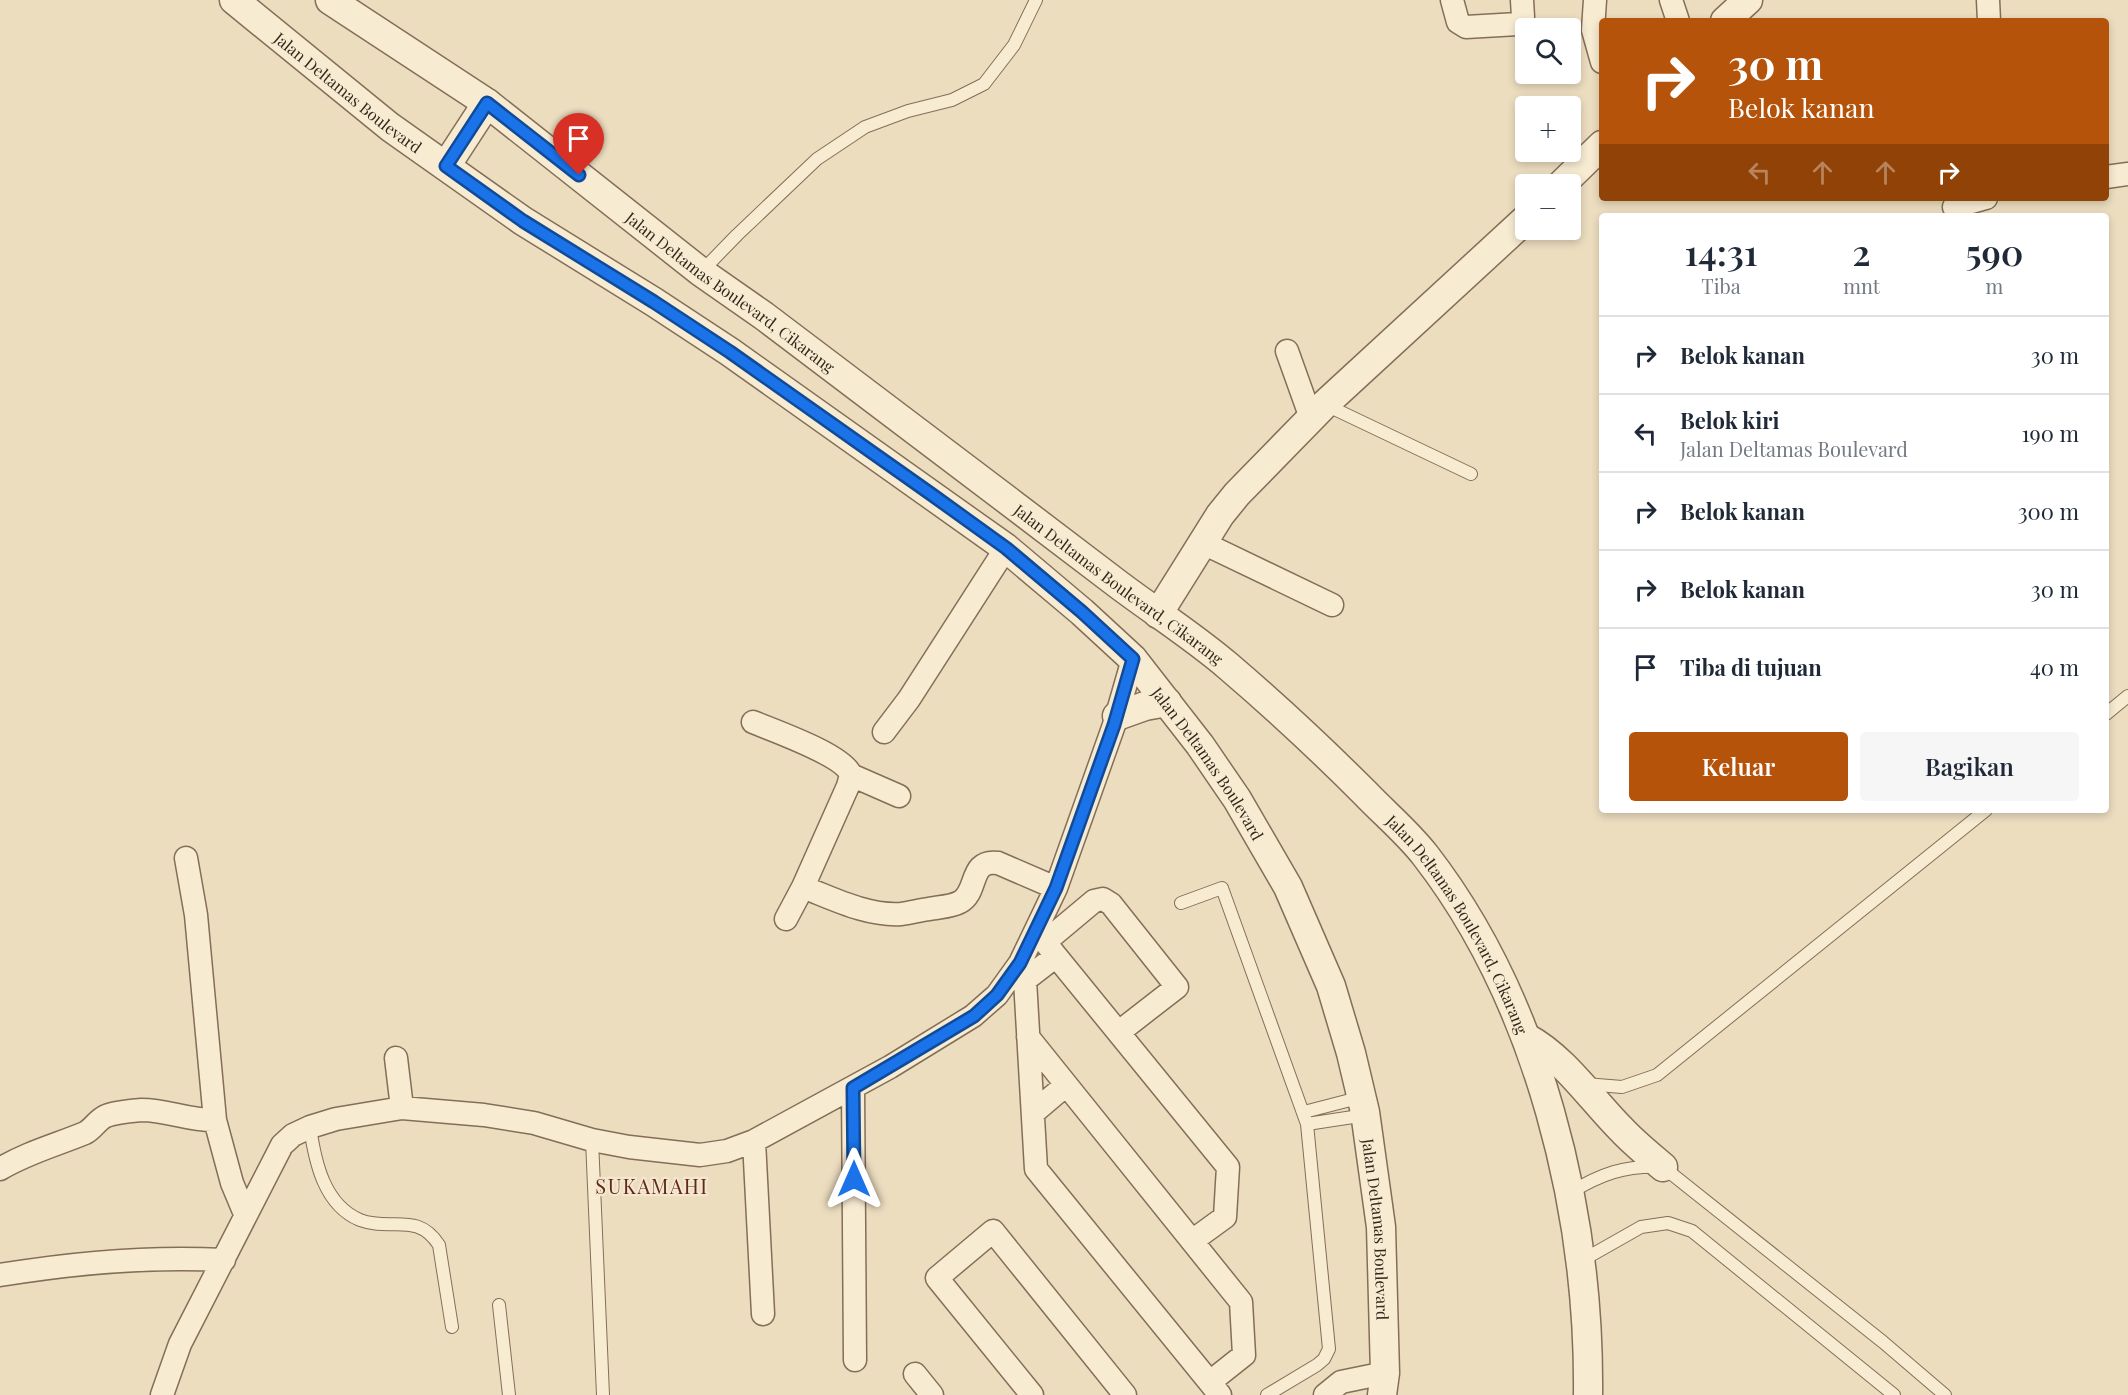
<!DOCTYPE html>
<html lang="id">
<head>
<meta charset="utf-8">
<style>
  :root { --surface:#fff; --page:#f6f6f7; --text:#1f2937; --muted:#747a83; --line:#e0e1e3; --accent:#b45309 }
  body { margin:0; font-family:"Playfair Display",serif; background:var(--page); color:var(--text); height:100vh; display:flex; flex-direction:column; font-size:22px; white-space:nowrap }
  * { box-sizing:border-box; margin:0 }
  p { font-size:20px; color:var(--muted) }
  .icon { flex:none; width:33px; height:33px; fill:none; stroke:currentColor; stroke-width:2; stroke-linecap:round; stroke-linejoin:round }
  .map { position:relative; flex:1; overflow:hidden }
  .side { position:absolute; left:1599px; top:213px; width:510px; height:600px; display:flex; flex-direction:column; background:var(--surface); border-radius:6px; box-shadow:0 3px 9px #0003 }
  .side>* { flex:none }
  .hud { position:absolute; left:1599px; top:18px; width:510px; height:183px; border-radius:6px; box-shadow:0 3px 9px #0003; background:#b45309; color:#fff; overflow:hidden }
  .fabs { position:absolute; left:1515px; top:18px; display:grid; gap:12px }
  .fabs a { display:grid; place-items:center; width:66px; height:66px; border-radius:6px; background:var(--surface); box-shadow:0 3px 9px #0003; font-size:30px }
  .pin { position:absolute; display:grid; place-items:center; width:51px; height:51px; color:#fff; margin:-62px -26px; border-radius:50% 50% 50% 0; rotate:-45deg; box-shadow:0 0 6px #0007 }
  .pin .icon { rotate:45deg }
  .me { position:absolute; width:66px; margin:-33px; rotate:0deg; stroke-linejoin:round; filter:drop-shadow(0 0 4px #0008) }
  .turn { display:flex; align-items:center; gap:21px; height:126px; padding:0 30px; font-size:27px }
  .turn .icon { width:78px; height:78px; stroke-width:2.5 }
  .turn b { display:block; font-size:42px; line-height:51px }
  .lanes { display:flex; align-items:center; height:57px; padding:0 30px; background:#0003; justify-content:center; gap:30px; direction:ltr }
  .lanes .off { opacity:.35 }
  .eta { display:flex; justify-content:space-evenly; align-items:center; height:102px; text-align:center }
  .eta b { font-size:36px; font-weight:600; line-height:42px }
  .button { display:flex; gap:12px; margin-top:auto; padding:12px 30px }
  .button a { flex:1; height:69px; border-radius:6px; background:var(--accent); color:#fff; font-size:24px; font-weight:600; line-height:69px; text-align:center }
  .button a+a { background:var(--page); color:var(--text) }
  ul { padding:0; list-style:none }
  li { display:flex; align-items:center; gap:18px; height:78px; padding:0 30px; border-top:2px solid var(--line) }
  li div { flex:1 }
  li b { display:block; font-size:22px }
  li em { font-style:normal }
  .map>svg:first-child { display:block }
  .lines { fill:none; stroke-linecap:round; stroke-linejoin:round }
  .service-casing { stroke:#846e58; stroke-width:14 }
  .minor-casing { stroke:#846e58; stroke-width:25 }
  .tertiary-casing { stroke:#846e58; stroke-width:31 }
  .service { stroke:#f7ebd2; stroke-width:12 }
  .minor { stroke:#f7ebd2; stroke-width:22 }
  .tertiary { stroke:#f7ebd2; stroke-width:28 }
  .route-casing { stroke:#114b97; stroke-width:15 }
  .route { stroke:#1a73e8; stroke-width:10 }
  .labels { text-anchor:middle; dominant-baseline:central; stroke-width:4.5; stroke-linejoin:round; paint-order:stroke }
  .street-label { font-size:16px; fill:#34271c; stroke:#f4e7ce }
  .quarter-label { font-size:20px; letter-spacing:1.5px; fill:#5f281d; stroke:#f4e7ce }
</style>
</head>
<body>
<div class="map">
<svg width="2128" height="1395" viewBox="0 0 2128 1395">
  <rect width="100%" height="100%" fill="#ecddbf"/>
  <g class="lines">
    <g class="service-casing">
      <path id="service" d="M701 272 737 235 817 159 865 127 908 111 952 100 984 84 1014 45 1036 0
        M1326 405 1471 474
        M2106 714 2128 696
        M1181 903 1222 888 1307 1124 1329 1349 1324 1359 1317 1365 1267 1395
        M1585 1084 1622 1087 1657 1075 1986 810
        M1304 1112 1362 1097
        M1307 1124 1366 1115
        M310 1127C315 1162 324 1205 360 1220 391 1232 417 1211 439 1245L452 1327
        M592 1140 603 1395
        M1568 1194C1600 1174 1625 1165 1663 1167L1883 1342 1945 1395
        M1581 1261 1641 1227 1668 1223 1692 1231 1894 1395
        M499 1305 509 1395"/>
    </g>
    <g class="minor-casing">
      <path id="minor" d="M1452 0 1458 22 1466 27 1518 24 1523 17 1522 0
        M1595 0 1593 30 1602 62
        M1671 0 1678 21
        M1988 0 1989 21
        M2106 177 2128 174
        M1954 207 1986 198
        M1287 351 1311 418
        M1203 543 1332 605
        M753 722C774 731 844 755 851 775L848 786 803 887C834 899 867 916 901 914 910 913 920 910 929 909 938 907 951 907 960 902 979 892 968 859 998 863L1056 888
        M884 732 909 699 1006 548
        M851 775 899 796
        M186 858 196 915 215 1120 232 1183 245 1214
        M786 919 803 887
        M1056 956 1228 1167 1225 1217 1192 1241
        M1119 1032 1177 987 1111 904 1103 899 1094 901 1045 942 1056 956 1025 980 1036 1169 1220 1395
        M1028 1037 1241 1302 1244 1355 1210 1382
        M396 1058 402 1108
        M853 1088 855 1360
        M1033 1113 1066 1085
        M754 1141 763 1314
        M0 1169C26 1153 56 1145 85 1133 93 1129 97 1120 106 1116 116 1112 131 1111 142 1110 167 1110 190 1121 215 1120
        M0 1275C73 1263 149 1256 224 1260
        M915 1374 932 1395
        M162 1395 180 1344 282 1145 293 1135 310 1127 336 1119 402 1108 484 1115 534 1123 592 1140 629 1147 700 1155 727 1151 754 1141 890 1067 973 1016 997 995 1020 963 1056 888 1114 725 1133 659
        M1032 1395 937 1278 993 1231 1125 1395
        M1325 1395 1341 1382 1385 1373"/>
    </g>
    <g class="tertiary-casing">
      <g id="tertiary">
        <path id="s1" d="M234 0 390 127 523 221 654 302 730 352 1006 548 1082 612 1133 659 1200 745 1237 799 1288 887 1331 986 1351 1053 1365 1112 1381 1227 1385 1373 1382 1395"/>
        <path id="s2" d="M330 0 487 103 701 272 764 316C883 406 1001 495 1119 585 1155 612 1194 637 1228 666 1276 707 1321 749 1365 793 1385 814 1407 832 1425 855 1539 1002 1590 1212 1588 1395"/>
        <path d="M1725 21 1748 0"/>
        <path d="M446 166 487 103"/>
        <path d="M1562 184 1602 145"/>
        <path d="M1158 614 1220 515 1237 494 1325 404 1526 219"/>
        <path d="M1117 716 1145 706 1167 702"/>
        <path d="M1527 1038C1564 1058 1592 1100 1621 1129 1634 1143 1649 1155 1663 1167"/>
      </g>
    </g>
    <use href="#service" class="service"/>
    <use href="#minor" class="minor"/>
    <use href="#tertiary" class="tertiary"/>
  </g>
  <g class="lines">
    <g class="route-casing">
      <path id="route" d="M579 175 487 103 446 166 523 221 654 302 730 352 931 494 1006 548 1082 612 1133 659 1114 725 1056 888 1020 963 997 995 974 1016 853 1088 854 1179"/>
    </g>
    <use href="#route" class="route"/>
  </g>
  <g class="labels">
    <g class="street-label">
      <text stroke="none"><textPath href="#s1" startOffset="147">Jalan Deltamas Boulevard</textPath></text>
      <text stroke="none"><textPath href="#s2" startOffset="496">Jalan Deltamas Boulevard, Cikarang</textPath></text>
      <text stroke="none"><textPath href="#s2" startOffset="982">Jalan Deltamas Boulevard, Cikarang</textPath></text>
      <text stroke="none"><textPath href="#s1" startOffset="1245">Jalan Deltamas Boulevard</textPath></text>
      <text stroke="none"><textPath href="#s2" startOffset="1468">Jalan Deltamas Boulevard, Cikarang</textPath></text>
      <text stroke="none"><textPath href="#s1" startOffset="1749">Jalan Deltamas Boulevard</textPath></text>
    </g>
    <g class="quarter-label">
      <text x="652" y="1185">SUKAMAHI</text>
    </g>
  </g>
</svg>
<div class="fabs">
<a><svg class="icon" aria-label="search" viewBox="0 0 24 24"><circle cx="10" cy="10" r="6"/><path d="M15 15l6 6"/></svg></a>
<a>+</a>
<a>−</a>
</div>
<div class="pin" style="left:579px;top:175px;background:#d93025"><svg class="icon" aria-label="arrive" viewBox="0 0 24 24"><path d="M6 21V4h12l-3 4 3 4H6"/></svg></div>
<svg class="me" style="left:854px;top:1179px" viewBox="-20 -20 40 40"><path d="M0-17L14 15 0 8-14 15z" fill="#1a73e8" stroke="#fff" stroke-width="4"/></svg>
<div class="hud">
<div class="turn"><svg class="icon" aria-label="right" viewBox="0 0 24 24"><path d="M7 20v-9h11M14 6l5 5-5 5"/></svg><div><b>30 m</b>Belok kanan</div></div>
<div class="lanes"><svg class="icon off" aria-label="left" viewBox="0 0 24 24"><path d="M17 20v-9H6M10 6l-5 5 5 5"/></svg><svg class="icon off" aria-label="ahead" viewBox="0 0 24 24"><path d="M12 20V5M6 11l6-6 6 6"/></svg><svg class="icon off" aria-label="ahead" viewBox="0 0 24 24"><path d="M12 20V5M6 11l6-6 6 6"/></svg><svg class="icon" aria-label="right" viewBox="0 0 24 24"><path d="M7 20v-9h11M14 6l5 5-5 5"/></svg></div>
</div>
<section class="side">
<div class="eta">
<div><b>14:31</b><p>Tiba</p></div>
<div><b>2</b><p>mnt</p></div>
<div><b>590</b><p>m</p></div>
</div>
<ul>
<li><svg class="icon" aria-label="right" viewBox="0 0 24 24"><path d="M7 20v-9h11M14 6l5 5-5 5"/></svg><div><b>Belok kanan</b></div><em>30 m</em></li>
<li><svg class="icon" aria-label="left" viewBox="0 0 24 24"><path d="M17 20v-9H6M10 6l-5 5 5 5"/></svg><div><b>Belok kiri</b><p>Jalan Deltamas Boulevard</p></div><em>190 m</em></li>
<li><svg class="icon" aria-label="right" viewBox="0 0 24 24"><path d="M7 20v-9h11M14 6l5 5-5 5"/></svg><div><b>Belok kanan</b></div><em>300 m</em></li>
<li><svg class="icon" aria-label="right" viewBox="0 0 24 24"><path d="M7 20v-9h11M14 6l5 5-5 5"/></svg><div><b>Belok kanan</b></div><em>30 m</em></li>
<li><svg class="icon" aria-label="arrive" viewBox="0 0 24 24"><path d="M6 21V4h12l-3 4 3 4H6"/></svg><div><b>Tiba di tujuan</b></div><em>40 m</em></li>
</ul>
<div class="button"><a>Keluar</a><a>Bagikan</a></div>
</section>
</div>
</body>
</html>
